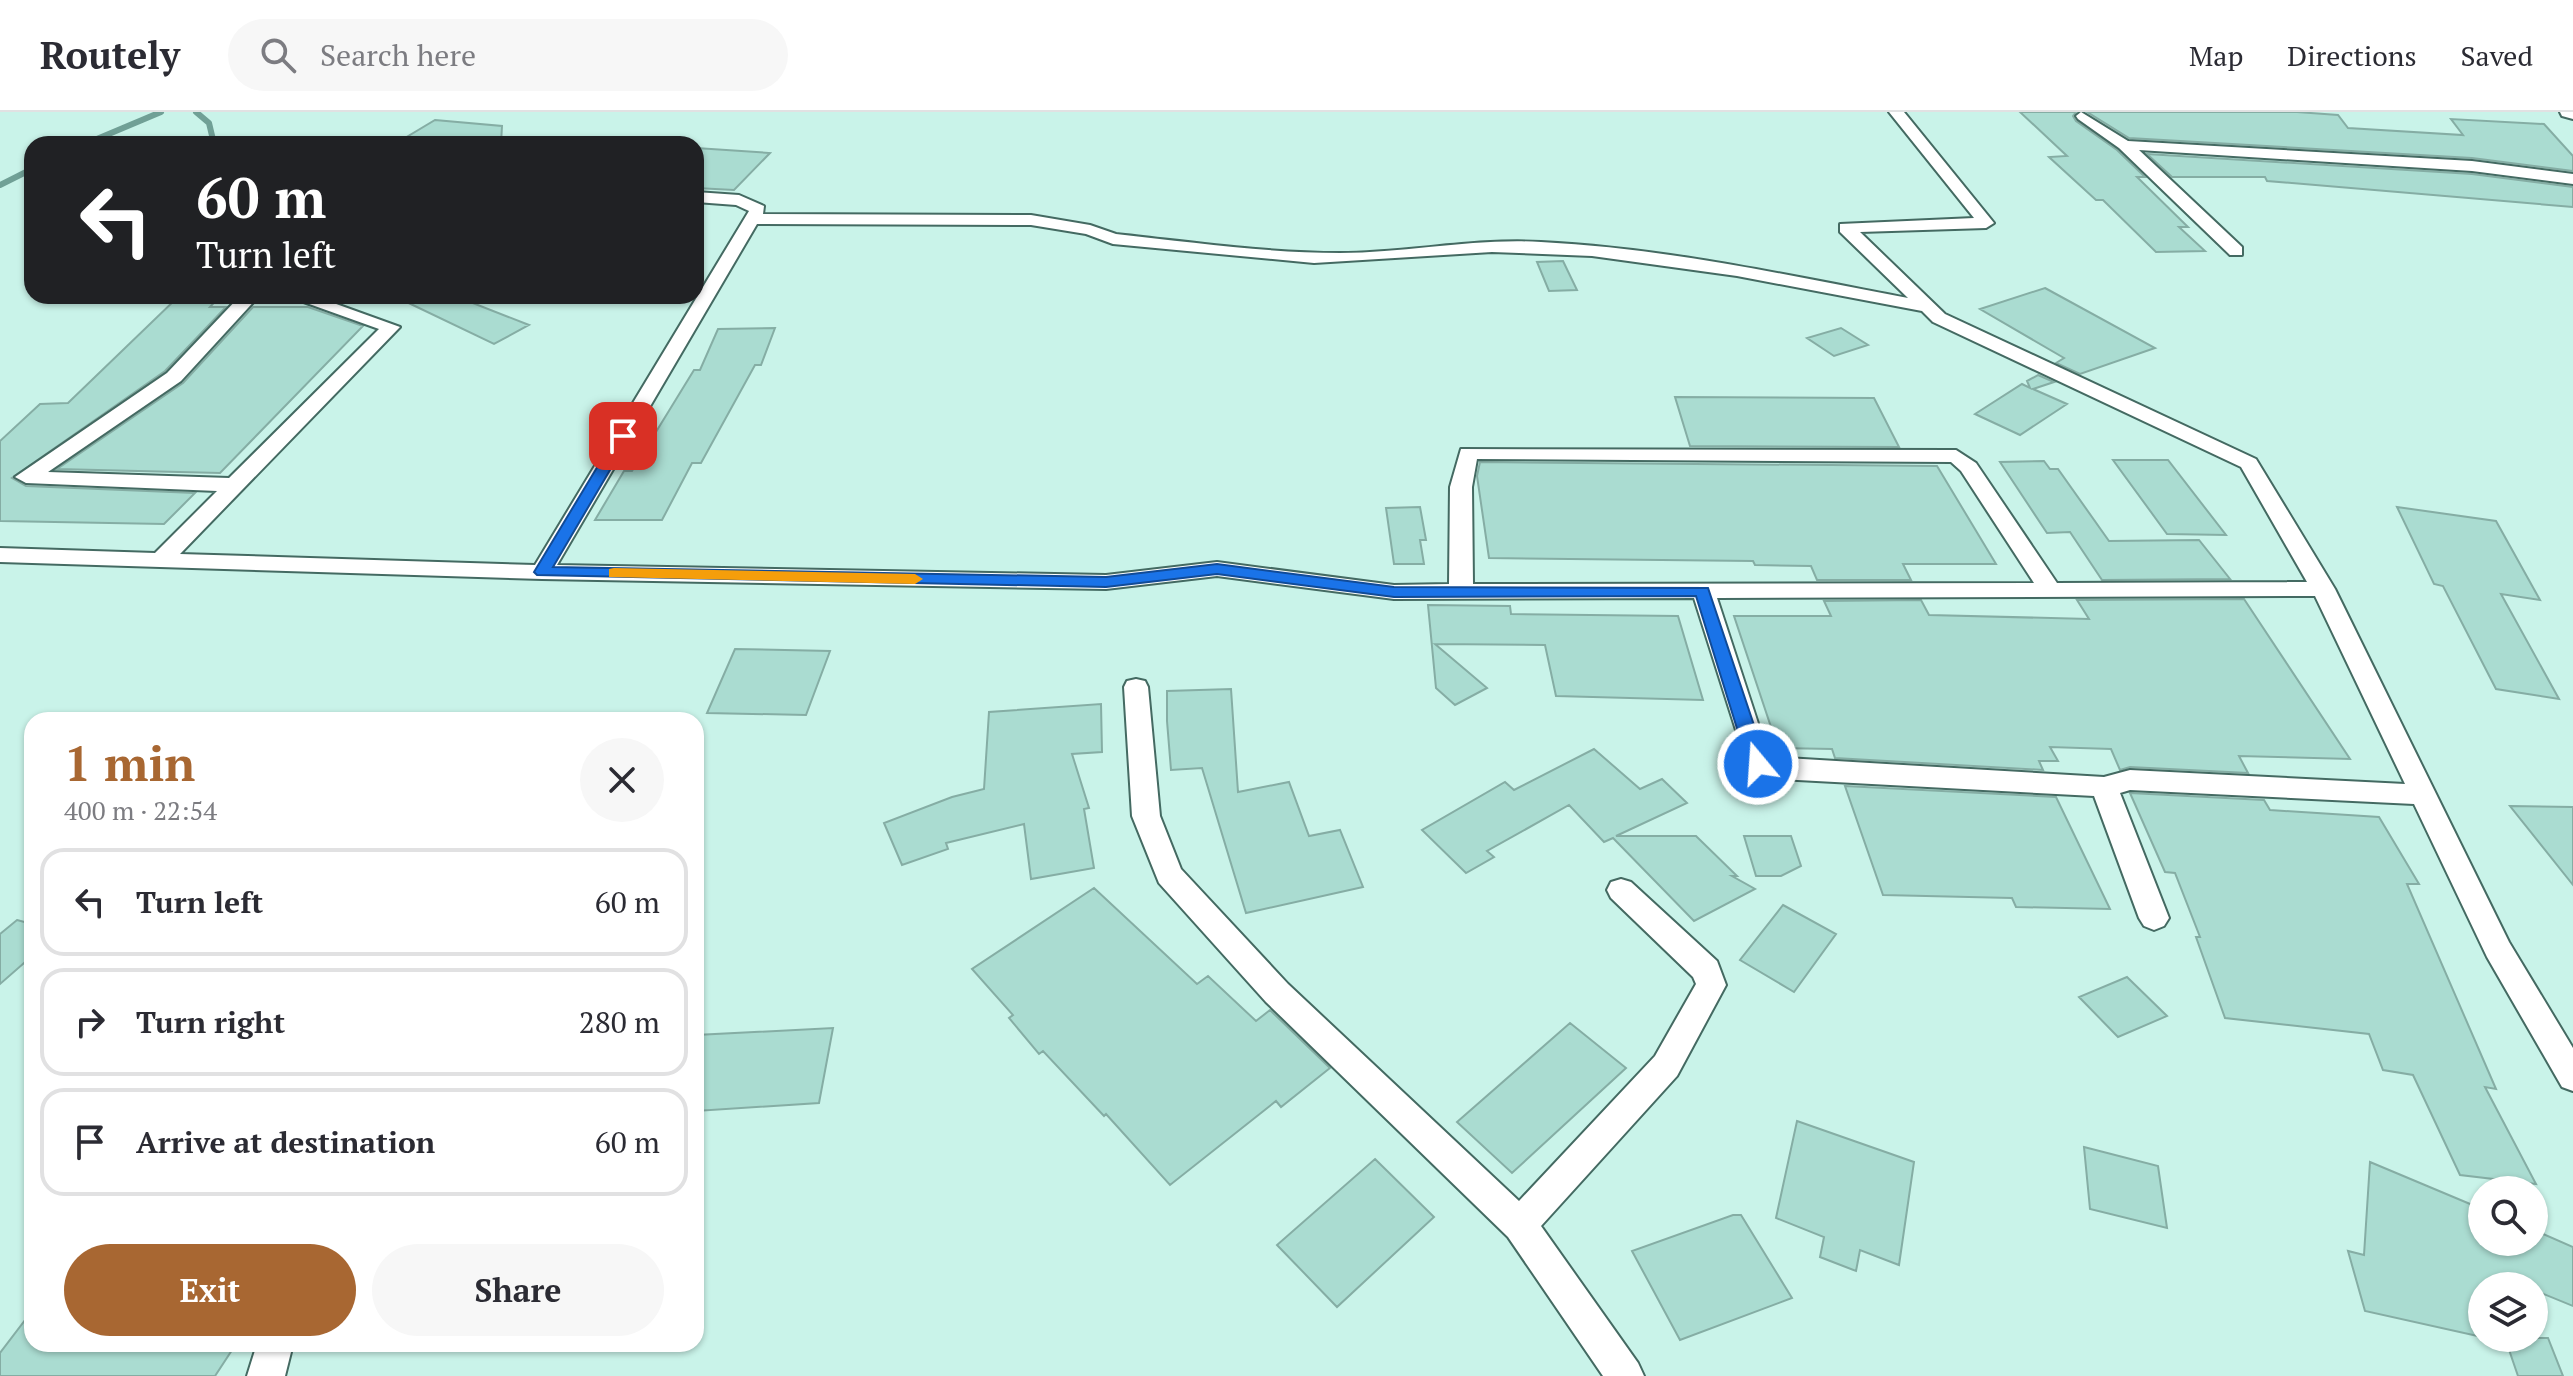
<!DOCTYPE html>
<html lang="en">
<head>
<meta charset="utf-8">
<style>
  :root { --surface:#fff; --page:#f7f7f7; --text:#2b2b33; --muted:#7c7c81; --line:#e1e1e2; --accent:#a86732 }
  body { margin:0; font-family:"PT Serif",serif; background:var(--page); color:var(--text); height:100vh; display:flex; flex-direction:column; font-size:30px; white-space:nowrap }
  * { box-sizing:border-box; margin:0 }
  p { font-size:26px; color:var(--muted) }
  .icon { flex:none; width:44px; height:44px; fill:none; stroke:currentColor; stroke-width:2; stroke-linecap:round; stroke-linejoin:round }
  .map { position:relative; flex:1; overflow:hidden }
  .panel { position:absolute; left:24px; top:600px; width:680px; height:640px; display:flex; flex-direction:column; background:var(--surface); border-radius:24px; box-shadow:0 2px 6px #0004 }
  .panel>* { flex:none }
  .banner { position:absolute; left:24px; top:24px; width:680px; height:168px; border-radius:24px; box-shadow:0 2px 6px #0004; background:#202124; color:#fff; overflow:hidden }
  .fabs { position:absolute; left:2468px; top:1064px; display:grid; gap:16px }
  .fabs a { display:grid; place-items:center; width:80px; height:80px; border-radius:50%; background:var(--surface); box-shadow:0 2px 6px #0004; font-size:40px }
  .pin { position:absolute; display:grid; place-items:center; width:68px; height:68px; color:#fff; margin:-34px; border-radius:16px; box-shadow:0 4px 12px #0006 }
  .me { position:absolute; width:88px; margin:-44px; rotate:342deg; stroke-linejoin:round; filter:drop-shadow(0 0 6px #0008) }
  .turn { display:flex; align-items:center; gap:28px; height:168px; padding:0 40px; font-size:36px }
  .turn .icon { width:104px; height:104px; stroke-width:2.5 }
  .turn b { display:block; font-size:56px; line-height:68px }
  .round { display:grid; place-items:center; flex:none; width:84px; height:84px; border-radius:42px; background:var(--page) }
  .headline { display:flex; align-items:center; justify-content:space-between; height:136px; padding:0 40px }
  h1 { font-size:48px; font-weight:700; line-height:60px; color:var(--accent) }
  .button { display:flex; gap:16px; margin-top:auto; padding:16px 40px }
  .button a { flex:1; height:92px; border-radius:48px; background:var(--accent); color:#fff; font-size:32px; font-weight:700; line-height:92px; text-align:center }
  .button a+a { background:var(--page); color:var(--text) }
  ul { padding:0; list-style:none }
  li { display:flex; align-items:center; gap:24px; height:108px; margin:0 16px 12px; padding:0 24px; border:4px solid var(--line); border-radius:24px }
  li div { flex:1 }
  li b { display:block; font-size:30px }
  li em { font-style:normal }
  header { display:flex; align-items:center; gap:48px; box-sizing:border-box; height:112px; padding:0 40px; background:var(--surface); border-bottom:2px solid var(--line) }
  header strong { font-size:38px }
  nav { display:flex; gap:44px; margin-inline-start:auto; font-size:28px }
  .search { width:560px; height:72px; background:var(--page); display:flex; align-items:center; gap:20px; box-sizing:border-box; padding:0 28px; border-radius:44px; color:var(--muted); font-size:30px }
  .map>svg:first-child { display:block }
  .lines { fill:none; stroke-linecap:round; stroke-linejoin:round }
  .stream { stroke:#70a096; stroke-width:6 }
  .building { fill:#aadcd1; stroke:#85ada4; stroke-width:2 }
  .minor-casing { stroke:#446a62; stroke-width:4 }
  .tertiary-casing { stroke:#446a62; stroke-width:4 }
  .minor { fill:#fff; fill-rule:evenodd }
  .tertiary { fill:#fff; fill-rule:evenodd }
  .route { fill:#1a73e8; stroke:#114b97; stroke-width:2 }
  .slow { fill:#f59e0b }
</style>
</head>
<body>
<header>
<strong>Routely</strong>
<div class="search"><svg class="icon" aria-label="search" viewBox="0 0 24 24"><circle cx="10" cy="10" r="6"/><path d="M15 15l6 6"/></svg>Search here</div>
<nav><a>Map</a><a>Directions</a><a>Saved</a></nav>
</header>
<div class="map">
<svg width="2573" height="1264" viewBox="0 0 2573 1264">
  <rect width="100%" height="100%" fill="#c9f3e9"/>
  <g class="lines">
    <path class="stream" d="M196 0 209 11 214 32
      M85 32 161 0
      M0 73 32 57"/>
  </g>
  <path class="building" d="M2020 0H2076L2073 4 2076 9 2117 38 2145 65H2137L2188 115H2179L2205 139 2156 140 2103 88H2096L2049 45 2067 44Z
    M2087 0H2297L2338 3 2348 16 2463 23 2451 7 2544 12 2573 44V59L2472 46 2129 26Z
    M435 8 502 14 501 32H395Z
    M696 36 770 41 734 78 696 76Z
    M2147 42 2472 62 2573 75V95L2267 69 2265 65H2172Z
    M1563 149 1577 178 1549 179 1537 150Z
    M2045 176 2155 236 2080 262 2056 251 2064 246 1980 197Z
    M179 184H220L210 195H226L165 259 12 366 26 374 195 381 164 412 0 409V329L40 292 68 291Z
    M394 184H455L529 213 494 232Z
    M253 195H308L363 214 220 361 57 357 183 271Z
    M775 216 761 253H755L701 351H692L662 408H595L624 359H632L694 258H700L718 217Z
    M1841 216 1868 233 1834 244 1807 226Z
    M2038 263 2054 270 2033 277 2067 292 2020 323 1975 302 2022 272 2030 276 2027 269Z
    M1675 285 1874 286 1899 335 1690 334Z
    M2113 348H2168L2226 423 2167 422Z
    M2044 349 2050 357H2058L2109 429 2199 428 2230 467 2102 468 2070 420 2047 421 2000 350Z
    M1480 350 1937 354 1996 452H1903L1911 468H1817L1811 454 1755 453 1753 449 1489 446 1477 364Z
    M1420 395 1426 428H1420L1424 452H1394L1386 396Z
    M2397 395 2496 409 2540 488 2501 482 2559 587 2496 577 2443 474 2434 472Z
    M2244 487 2350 647 2239 644 2248 661 2130 655 2120 658 2111 637 2050 635 2058 649H2039L2043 658 1835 646 1832 637 1778 636 1734 504H1831L1824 489 1921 488 1929 503 2089 507 2077 488Z
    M1428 493 1510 494 1511 502 1678 504 1703 588 1556 584 1545 533 1435 532 1487 576 1455 593 1436 576Z
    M735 537 830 539 806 603 707 601Z
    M1231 577 1238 680 1289 670 1309 724 1340 718 1363 775 1246 801 1202 656 1171 658 1167 609V579Z
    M1101 592 1102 640 1072 642 1089 696 1084 697 1094 756 1031 767 1024 712 946 731 948 737 902 753 884 711 952 685 984 677 989 600Z
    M1594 637 1640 677 1662 667 1687 691 1616 724H1696L1737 764H1732L1755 777 1694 809 1613 726 1604 730 1569 693 1487 739 1494 745 1466 761 1422 718 1505 670 1514 678Z
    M1845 674 2056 685 2110 797 2016 795 2012 786 1883 783Z
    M2130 681 2264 688 2270 698 2379 705 2419 772H2407L2496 977 2485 975 2536 1072 2460 1063 2413 963 2383 958 2369 922 2225 906 2196 825H2200L2175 761 2165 760Z
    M2510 694 2573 695V773Z
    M1744 724H1791L1801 754 1781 764H1756Z
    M1094 776 1197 872 1208 864 1256 909 1270 898 1330 956 1281 995 1276 989 1170 1073 1106 1002 1104 1004 1043 939 1039 942 1009 906 1013 903 972 857Z
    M1783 793 1836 822 1794 880 1740 848Z
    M17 808 32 812V844L0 872V822Z
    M2127 865 2167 904 2118 925 2079 885Z
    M1570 911 1626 956 1512 1061 1457 1010Z
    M833 916 819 991 696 999V923Z
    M1797 1009 1914 1050 1899 1153 1860 1138 1856 1159 1820 1145 1824 1125 1776 1106Z
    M2084 1035 2158 1054 2167 1116 2090 1097Z
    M1375 1047 1434 1105 1337 1195 1277 1133Z
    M2370 1050 2482 1097V1130H2534V1118L2573 1135V1194L2534 1178V1174H2482V1225L2365 1199 2348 1139 2364 1143Z
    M1733 1103H1741L1792 1186 1680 1228 1632 1139Z
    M32 1199V1232H236L215 1264H0V1241Z
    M2505 1226H2548L2563 1264H2518Z"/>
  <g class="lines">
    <g class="minor-casing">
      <path id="minor" d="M1889 0H1904L1994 111 1986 116 1860 120 1945 202 2256 347 2335 477 2509 830 2573 936V979L2562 975 2487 845 2414 692 2130 678 2120 681 2169 806 2164 814 2154 818 2144 814 2139 806 2094 684 1779 667 1749 659 1694 486 1394 487 1217 464 1106 477 542 467 0 450V436L155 441 217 379 26 371 15 365 167 261 240 184H259L181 269 48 360 229 366 379 217 287 184H314L400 215 180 442 535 453 749 99 736 93 696 90V80L739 83 764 94 763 102 1031 103 1090 113 1116 122C1191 130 1265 141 1340 141 1407 141 1474 126 1541 130 1664 136 1787 163 1908 186L1840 120V112L1974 106ZM757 112 1031 113 1086 122 1113 132 1314 151 1492 140 1592 144 1737 164 1922 199 1933 210 2241 355 2307 470 2057 471 1976 351 1956 338 1461 337 1450 375 1449 472 1394 473 1217 450 1106 463 557 453ZM1477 347 1951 350 1961 359 2034 471 1473 472 1472 375ZM2315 484 2405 672 2130 658 2104 665 1769 645 1717 486Z
        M2081 0 2128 29 2472 49 2573 62V72L2472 59 2139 38 2242 135V143H2230L2119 36 2078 7 2076 4Z
        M1136 567 1145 569 1148 575 1160 704 1181 757 1288 872 1519 1089 1655 944 1696 872 1693 865 1611 786 1607 778 1611 770 1621 767 1631 770 1717 849 1726 873 1677 964 1541 1114 1638 1251 1644 1264H1603L1508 1125 1266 890 1159 771 1132 704 1124 575 1127 569Z
        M257 1232H293L285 1264H247Z"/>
    </g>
    <g class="tertiary-casing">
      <path id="tertiary" d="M2560 0H2573V7L2562 4Z"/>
    </g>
    <use href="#minor" class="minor"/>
    <use href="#tertiary" class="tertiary"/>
  </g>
  <path class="route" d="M623 320 630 324 553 455 1106 465 1217 452 1394 475 1708 476 1767 652 1758 658 1748 652 1696 484 1394 485 1217 462 1106 475 537 463 534 460 616 324Z"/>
  <path class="slow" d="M614 456 915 462 923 467 915 472 609 465V457Z"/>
</svg>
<div class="fabs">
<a><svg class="icon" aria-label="search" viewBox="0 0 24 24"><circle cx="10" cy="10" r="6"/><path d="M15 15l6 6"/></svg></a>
<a><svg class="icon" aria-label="layers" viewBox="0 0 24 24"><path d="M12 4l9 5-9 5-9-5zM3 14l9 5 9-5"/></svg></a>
</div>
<div class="pin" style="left:623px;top:324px;background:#d93025"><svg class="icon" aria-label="arrive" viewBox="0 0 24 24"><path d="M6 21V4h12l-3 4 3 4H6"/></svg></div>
<svg class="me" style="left:1758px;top:652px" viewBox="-20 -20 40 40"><circle r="17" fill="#1a73e8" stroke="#fff" stroke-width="3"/><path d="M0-11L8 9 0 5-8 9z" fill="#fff"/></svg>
<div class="banner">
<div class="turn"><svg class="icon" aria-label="left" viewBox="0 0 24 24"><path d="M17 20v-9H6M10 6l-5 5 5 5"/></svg><div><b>60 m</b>Turn left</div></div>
</div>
<section class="panel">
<div class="headline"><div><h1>1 min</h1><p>400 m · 22:54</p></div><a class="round"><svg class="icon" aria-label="close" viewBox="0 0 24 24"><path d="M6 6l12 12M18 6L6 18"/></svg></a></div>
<ul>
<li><svg class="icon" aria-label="left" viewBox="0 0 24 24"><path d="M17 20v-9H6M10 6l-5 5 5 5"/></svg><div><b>Turn left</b></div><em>60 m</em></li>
<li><svg class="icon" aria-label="right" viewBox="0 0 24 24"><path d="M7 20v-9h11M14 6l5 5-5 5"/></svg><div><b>Turn right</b></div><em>280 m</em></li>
<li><svg class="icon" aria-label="arrive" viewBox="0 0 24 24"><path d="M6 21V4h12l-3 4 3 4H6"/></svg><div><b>Arrive at destination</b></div><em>60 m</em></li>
</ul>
<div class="button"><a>Exit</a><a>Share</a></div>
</section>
</div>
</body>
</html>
